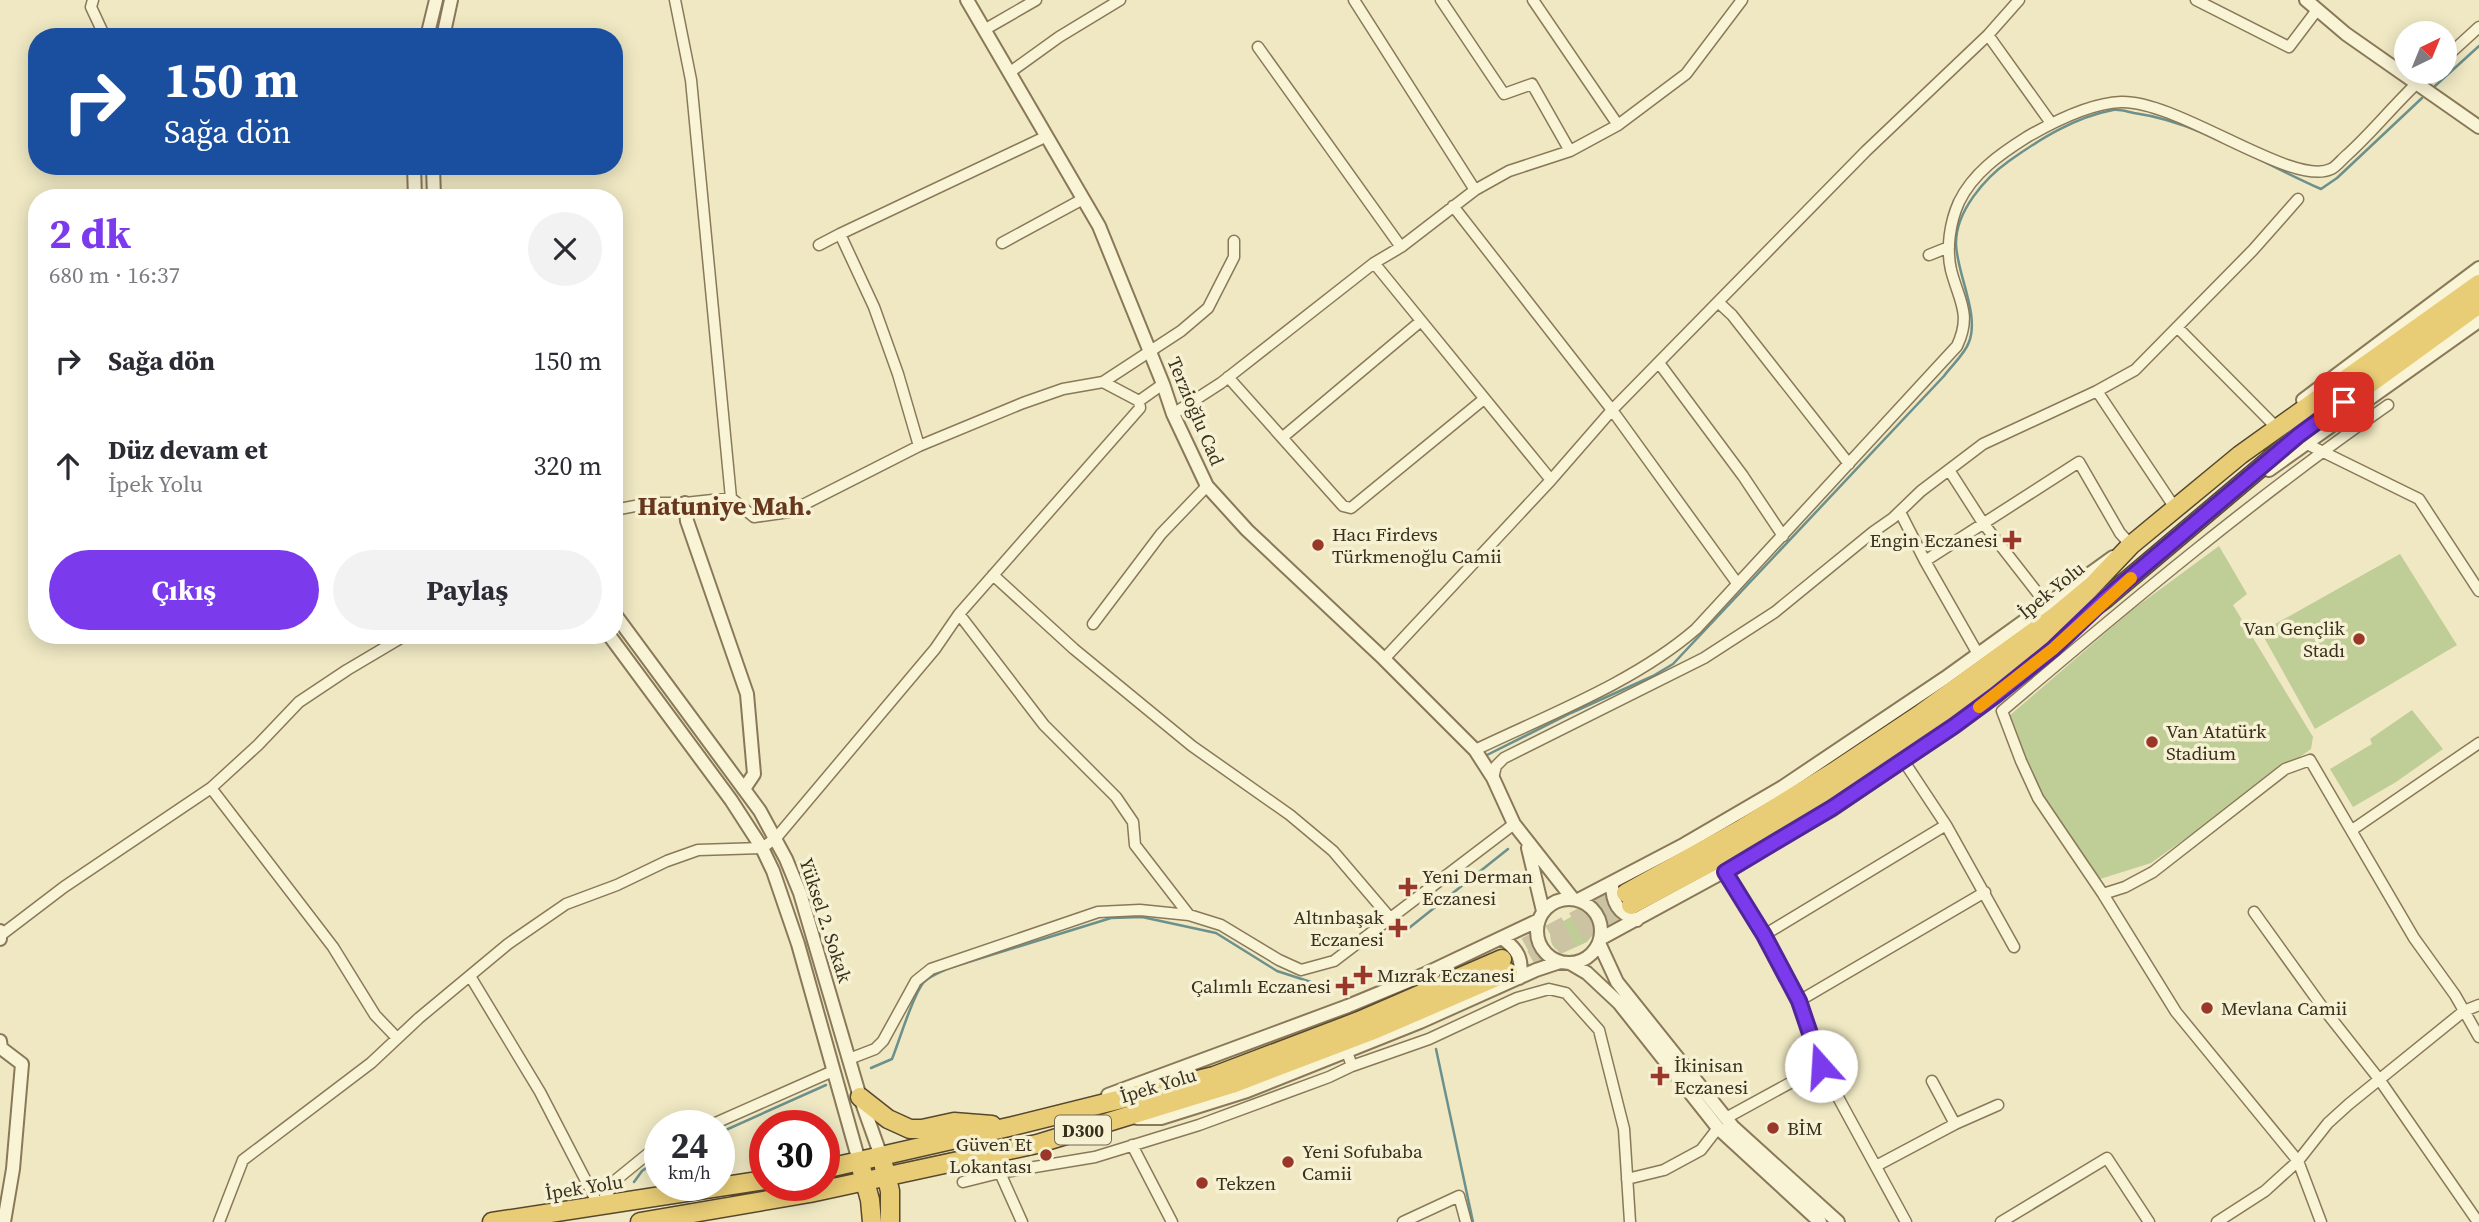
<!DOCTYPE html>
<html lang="tr">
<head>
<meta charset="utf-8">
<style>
  :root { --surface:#fff; --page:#f2f2f3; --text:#2b2b33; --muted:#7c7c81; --accent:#7c3aed }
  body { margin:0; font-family:"Source Serif 4",serif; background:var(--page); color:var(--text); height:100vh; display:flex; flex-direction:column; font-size:26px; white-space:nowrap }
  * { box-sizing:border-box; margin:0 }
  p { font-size:23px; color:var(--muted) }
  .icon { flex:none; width:38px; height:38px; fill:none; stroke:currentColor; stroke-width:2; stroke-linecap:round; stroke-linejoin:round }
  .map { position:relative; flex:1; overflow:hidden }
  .sheet { position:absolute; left:28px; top:189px; width:595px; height:455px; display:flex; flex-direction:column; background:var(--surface); border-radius:28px; box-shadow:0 4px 18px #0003 }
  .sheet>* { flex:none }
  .top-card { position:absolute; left:28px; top:28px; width:595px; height:147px; border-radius:28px; box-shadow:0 4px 18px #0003; background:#1a4fa0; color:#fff; overflow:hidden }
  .needle { width:46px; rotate:43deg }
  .tools { position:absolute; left:2394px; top:21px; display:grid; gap:14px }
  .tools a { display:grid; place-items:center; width:63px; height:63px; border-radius:50%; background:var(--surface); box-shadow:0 4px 18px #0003; font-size:35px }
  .speed { position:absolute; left:644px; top:1110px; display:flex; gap:14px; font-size:35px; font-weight:700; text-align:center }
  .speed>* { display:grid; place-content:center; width:91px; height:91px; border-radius:50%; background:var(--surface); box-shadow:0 4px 18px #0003; line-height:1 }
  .speed small { font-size:18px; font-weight:400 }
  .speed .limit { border:10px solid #d22; background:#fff; color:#111 }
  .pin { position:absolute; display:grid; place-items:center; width:60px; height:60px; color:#fff; margin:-30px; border-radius:14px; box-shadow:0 4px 10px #0006 }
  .me { position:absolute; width:77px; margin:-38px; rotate:341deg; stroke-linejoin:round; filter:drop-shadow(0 0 5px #0008) }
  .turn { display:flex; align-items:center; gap:24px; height:147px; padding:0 21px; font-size:32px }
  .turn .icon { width:91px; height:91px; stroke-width:2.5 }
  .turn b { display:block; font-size:49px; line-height:60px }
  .round { display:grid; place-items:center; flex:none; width:74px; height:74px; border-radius:37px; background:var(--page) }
  .head { display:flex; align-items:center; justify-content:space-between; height:119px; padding:0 21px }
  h1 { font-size:42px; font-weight:700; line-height:52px; color:var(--accent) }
  .button { display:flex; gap:14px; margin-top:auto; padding:14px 21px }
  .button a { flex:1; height:80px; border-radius:42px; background:var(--accent); color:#fff; font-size:28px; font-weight:700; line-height:80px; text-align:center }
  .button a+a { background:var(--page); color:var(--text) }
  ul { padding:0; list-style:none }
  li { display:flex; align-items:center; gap:21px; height:105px; padding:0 21px }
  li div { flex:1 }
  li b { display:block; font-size:26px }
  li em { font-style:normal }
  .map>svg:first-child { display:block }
  .green { fill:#bfcd97 }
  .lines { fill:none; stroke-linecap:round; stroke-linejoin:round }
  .stream { stroke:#6c908c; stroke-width:2.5 }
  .trunk-tunnel { stroke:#cbc3a2; stroke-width:18; stroke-dasharray:18 9; stroke-linecap:butt }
  .minor-casing { stroke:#897959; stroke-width:13 }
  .tertiary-casing { stroke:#897959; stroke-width:16 }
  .trunk-casing { stroke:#57472e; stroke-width:21 }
  .minor { stroke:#f9f4d6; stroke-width:10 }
  .tertiary { stroke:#f9f4d6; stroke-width:12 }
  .trunk { stroke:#e8cc76; stroke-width:18 }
  .route-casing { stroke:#51269a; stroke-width:18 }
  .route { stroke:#7c3aed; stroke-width:12 }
  .slow { stroke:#f59e0b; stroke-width:12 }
  .poi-dot { fill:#993729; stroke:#f6f1d3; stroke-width:2.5 }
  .labels { text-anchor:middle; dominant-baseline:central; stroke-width:7; stroke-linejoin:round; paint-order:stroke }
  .shield { fill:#f6f1d3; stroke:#726954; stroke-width:2 }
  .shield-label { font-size:18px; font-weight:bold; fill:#392f1e }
  .street-label { font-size:19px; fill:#392f1e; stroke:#f6f1d3 }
  .poi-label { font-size:19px; fill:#392f1e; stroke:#f6f1d3; text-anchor:start }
  .district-label { font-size:26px; font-weight:bold; fill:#66361d; stroke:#f6f1d3 }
</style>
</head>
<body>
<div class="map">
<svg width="2479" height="1222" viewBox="0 0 2479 1222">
  <rect width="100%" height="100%" fill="#efe8c3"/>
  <path class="green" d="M2219 546 2247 594 2233 605 2313 737 2311 749 2151 863 2100 879 2071 839 2064 833 2039 793 2009 716 2132 610Z
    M2400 554 2457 645 2315 729 2261 632Z
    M2412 710 2443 749 2396 782 2353 807 2330 769 2372 744 2370 739Z
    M1576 914C1585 918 1592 927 1591 937L1587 942 1563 953C1551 949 1549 940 1551 928Z"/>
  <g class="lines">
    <path class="stream" d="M2435 86 2479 46
      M1485 756 1571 713 1653 676 1673 664 1944 376C1951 366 1965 354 1969 342 1980 314 1956 272 1956 243 1956 211 1985 178 2009 161 2040 139 2075 117 2113 110 2120 109 2128 112 2134 113 2199 122 2261 163 2321 189L2337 178 2422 98
      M1409 928 1508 849
      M1436 1049 1473 1222
      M871 1068 892 1059C899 1042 913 994 924 982 930 976 941 972 949 968L1111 918 1142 917 1216 933 1277 971 1314 983
      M719 1133 826 1085
      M634 1182 642 1171 660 1158"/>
    <path class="trunk-tunnel" d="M1502 959 1626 893
      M1508 972 1631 905"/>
    <g class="minor-casing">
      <path id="minor" d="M93 0 91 7 105 37
        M675 0 691 80 731 498
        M1354 0 1475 190
        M1441 0 1504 94 1532 84 1570 151
        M1533 0 1618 125
        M2196 0 2289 47 2317 10
        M984 30 1036 0
        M1988 35 2051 123
        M1258 47 1401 247
        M2445 58 2479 27
        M1009 73 1059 37 1120 0
        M1453 206 1612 410 1737 583
        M1002 243 1083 199
        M819 245 840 234
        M1929 255 1949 247
        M1374 263 1551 480
        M1718 302 1732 315 1849 464
        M2178 328 2273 424
        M1659 363 1743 476 1783 536
        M1228 377 1343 506 1351 508 1484 399
        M1103 382 1139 401 1163 384
        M2097 391 2175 508
        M1173 414 1221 383 1374 263 1401 247 1475 190 1509 171 1570 151 1618 125 1686 74 1742 0
        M1283 437 1421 321
        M2307 444 2419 499 2479 591
        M919 446 898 374 874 307 840 234 1045 137
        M1949 470 1983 523 2047 605
        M614 510 651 503H685L731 498 754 517 789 512 919 446 1023 403 1063 389 1103 382 1181 331 1208 308 1234 257V241
        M1900 512 1925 561 1978 654
        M1925 561 2079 462 2120 533 2131 545
        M993 575 1074 649 1192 746 1290 815 1333 851 1391 919
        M959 614 1044 725 1116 797 1133 822 1135 845 1189 915
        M1093 624 1161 534 1207 486
        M1384 659 1551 480 1612 410 1866 151 1988 35 2019 0
        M1475 750C1548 715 1635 682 1696 629L1957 346C1972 314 1959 301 1951 270 1946 248 1950 222 1959 202 1973 173 2000 154 2027 137 2053 122 2091 103 2121 102 2178 100 2293 188 2331 169 2336 167 2342 159 2347 155 2376 129 2399 98 2429 72
        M1903 760 1946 825 2014 947
        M1493 778 1496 766 1504 758 1704 658 1775 612 1873 532 1893 518 1921 491 1983 444 2097 391 2135 370 2253 250 2298 199
        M211 788 333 947 375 1015 397 1038
        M2352 830 2479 743
        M1725 871 1764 935 1799 1001 1821 1066 1906 1222
        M2103 894 2125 887 2153 872 2285 769 2310 760 2414 938 2455 995 2479 1037
        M2254 912 2323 1008 2379 1079 2478 1222
        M1 935 64 887 211 788 258 745 299 702 347 670 406 635
        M1764 935 1946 825
        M470 976 540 1092 599 1206 617 1179 660 1144
        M1799 1001 1985 892
        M1347 1052 1352 1066 1429 1039 1517 998 1549 989 1566 993 1599 1030 1624 1129 1630 1222
        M849 1059 875 1049 883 1041 916 981 931 969 1098 912 1140 910 1189 915 1221 925 1279 960 1301 970 1334 961 1514 824
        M1932 1081 1955 1124
        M1726 1118 1821 1066
        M711 1125 833 1071
        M1132 1145 1172 1222
        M992 1155 1022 1222
        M1876 1166 1955 1124 1998 1105
        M1627 1179 1664 1170 1701 1150 1718 1128
        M963 1182 999 1173 1095 1157 1199 1125 1329 1077 1352 1066
        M219 1222 243 1160 371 1063 419 1018 508 944 566 904 617 885 667 861 698 850 762 848 776 838 935 649 959 614 1140 408 1139 401
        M1403 1222 1459 1196 1466 1222
        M2001 1222 2107 1158 2149 1222
        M2217 1222 2265 1191 2298 1161 2328 1123 2349 1104 2464 1011 2479 1005
        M2321 1222 2298 1161 2176 1012 2103 894 2038 798 2021 761 2002 711C2127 605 2253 499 2388 405"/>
    </g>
    <g class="tertiary-casing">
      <path id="tertiary" d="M967 0 1099 226 1163 384 1173 414 1207 486 1247 530 1384 659 1475 750 1493 778 1514 824 1573 899
        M2306 0 2346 34 2479 127
        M427 37 436 0
        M443 37 451 0
        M414 166 415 198
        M433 166 434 198
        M2303 400 2479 268
        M2269 470 2479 321
        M685 503 687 521 747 694 754 774 744 789
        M614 613 760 811 786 859 800 893 860 1097 881 1156
        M609 635 731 800 762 848 773 871 798 944 859 1161
        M1528 848 1543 911
        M1612 883C1612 903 1618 913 1637 920
        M1537 931a32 32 0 1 1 64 0a32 32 0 1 1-64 0Z
        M1578 900 1685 844 1781 788 1945 678 2113 557
        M0 931V939
        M1502 938C1517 949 1524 959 1519 978
        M1600 939 1725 871 1833 809 1954 726 2068 635
        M1599 943 1617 982 1733 1127 1838 1222
        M1570 963 1587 973 1619 1003 1718 1128 1820 1222
        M0 1041 1 1048 22 1064 13 1169 4 1222
        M1108 1095 1348 1006 1423 975 1539 920
        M1137 1118H1161L1247 1091 1420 1022 1536 970 1560 962"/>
    </g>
    <g class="trunk-casing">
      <path id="trunk" d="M1626 893 1743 828 1832 773 1919 715 2057 615 2093 585 2131 545 2240 455 2479 284
        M1631 905 1717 859 1930 726 2105 599 2299 435 2479 304
        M860 1097 888 1119 910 1129H922L954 1122 992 1125
        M884 1167 890 1191V1222
        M824 1169 1013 1126 1214 1076 1359 1021 1502 959
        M862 1171 870 1200 872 1222
        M492 1222 765 1180
        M640 1222 810 1193 1037 1144 1232 1084 1376 1029 1508 972"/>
    </g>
    <use href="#minor" class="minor"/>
    <use href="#tertiary" class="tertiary"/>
    <use href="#trunk" class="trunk"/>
  </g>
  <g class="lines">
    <g class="route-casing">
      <path id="route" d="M1821 1066 1799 1001 1764 935 1725 872 1832 808 1954 726 1996 695 2053 649 2105 599 2299 435 2344 402"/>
    </g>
    <use href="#route" class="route"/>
    <path class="slow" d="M1979 707 2053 649 2131 578"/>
  </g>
  <g class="poi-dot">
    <path d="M2008.5 529.5h7v7h7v7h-7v7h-7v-7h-7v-7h7z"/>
    <circle cx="1318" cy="545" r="7"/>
    <circle cx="2359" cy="639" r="7"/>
    <circle cx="2152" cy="742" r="7"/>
    <path d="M1404.5 876.5h7v7h7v7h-7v7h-7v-7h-7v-7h7z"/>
    <path d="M1394.5 917.5h7v7h7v7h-7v7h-7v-7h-7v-7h7z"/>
    <path d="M1359.5 964.5h7v7h7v7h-7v7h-7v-7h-7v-7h7z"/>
    <path d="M1341.5 975.5h7v7h7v7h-7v7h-7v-7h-7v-7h7z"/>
    <circle cx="2207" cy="1008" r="7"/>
    <path d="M1656.5 1065.5h7v7h7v7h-7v7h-7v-7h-7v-7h7z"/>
    <circle cx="1773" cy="1128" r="7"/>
    <circle cx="1046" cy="1155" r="7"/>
    <circle cx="1288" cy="1162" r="7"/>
    <circle cx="1202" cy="1183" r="7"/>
  </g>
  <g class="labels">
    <rect class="shield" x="1055" y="1115.5" width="56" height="29" rx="5"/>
    <g class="shield-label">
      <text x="1083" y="1130">D300</text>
    </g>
    <g class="street-label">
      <text transform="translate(1196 411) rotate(67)">Terzioğlu Cad</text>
      <text transform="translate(2051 590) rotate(-39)">İpek Yolu</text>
      <text transform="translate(826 920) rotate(72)">Yüksel 2. Sokak</text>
      <text transform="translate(1158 1085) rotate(-17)">İpek Yolu</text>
      <text transform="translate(584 1187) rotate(-9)">İpek Yolu</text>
    </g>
    <g class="poi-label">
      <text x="1332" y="534">Hacı Firdevs<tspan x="1332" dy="22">Türkmenoğlu Camii</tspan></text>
      <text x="1998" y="540" text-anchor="end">Engin Eczanesi</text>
      <text x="2345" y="628" text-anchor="end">Van Gençlik<tspan x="2345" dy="22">Stadı</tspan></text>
      <text x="2166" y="731">Van Atatürk<tspan x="2166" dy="22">Stadium</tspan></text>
      <text x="1422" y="876">Yeni Derman<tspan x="1422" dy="22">Eczanesi</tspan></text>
      <text x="1384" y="917" text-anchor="end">Altınbaşak<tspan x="1384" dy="22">Eczanesi</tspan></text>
      <text x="1377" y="975">Mızrak Eczanesi</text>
      <text x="1331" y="986" text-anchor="end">Çalımlı Eczanesi</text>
      <text x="2221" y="1008">Mevlana Camii</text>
      <text x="1674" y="1065">İkinisan<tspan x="1674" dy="22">Eczanesi</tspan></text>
      <text x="1787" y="1128">BİM</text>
      <text x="1032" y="1144" text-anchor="end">Güven Et<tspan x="1032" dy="22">Lokantası</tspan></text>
      <text x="1302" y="1151">Yeni Sofubaba<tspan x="1302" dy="22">Camii</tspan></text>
      <text x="1216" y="1183">Tekzen</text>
    </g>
    <g class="district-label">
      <text x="725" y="506">Hatuniye Mah.</text>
    </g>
  </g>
</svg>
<div class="tools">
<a><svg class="needle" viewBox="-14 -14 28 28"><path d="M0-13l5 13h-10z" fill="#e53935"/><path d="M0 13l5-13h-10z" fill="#7c7c81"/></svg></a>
</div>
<div class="speed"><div>24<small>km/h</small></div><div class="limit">30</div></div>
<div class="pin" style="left:2344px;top:402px;background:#d93025"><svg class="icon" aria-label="arrive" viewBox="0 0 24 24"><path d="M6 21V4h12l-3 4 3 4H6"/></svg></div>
<svg class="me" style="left:1821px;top:1066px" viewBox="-20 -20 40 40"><circle r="19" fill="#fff"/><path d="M0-13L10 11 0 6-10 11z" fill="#7c3aed"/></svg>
<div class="top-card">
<div class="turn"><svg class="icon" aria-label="right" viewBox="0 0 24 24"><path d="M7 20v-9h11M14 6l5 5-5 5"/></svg><div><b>150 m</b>Sağa dön</div></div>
</div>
<section class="sheet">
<div class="head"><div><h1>2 dk</h1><p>680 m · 16:37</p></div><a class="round"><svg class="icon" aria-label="close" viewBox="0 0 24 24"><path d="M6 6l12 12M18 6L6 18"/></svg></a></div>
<ul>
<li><svg class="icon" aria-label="right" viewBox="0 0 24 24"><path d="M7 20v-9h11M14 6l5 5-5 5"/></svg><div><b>Sağa dön</b></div><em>150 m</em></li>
<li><svg class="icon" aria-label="ahead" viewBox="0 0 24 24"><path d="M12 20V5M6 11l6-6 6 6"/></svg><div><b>Düz devam et</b><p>İpek Yolu</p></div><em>320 m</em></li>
</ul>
<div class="button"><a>Çıkış</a><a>Paylaş</a></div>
</section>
</div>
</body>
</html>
